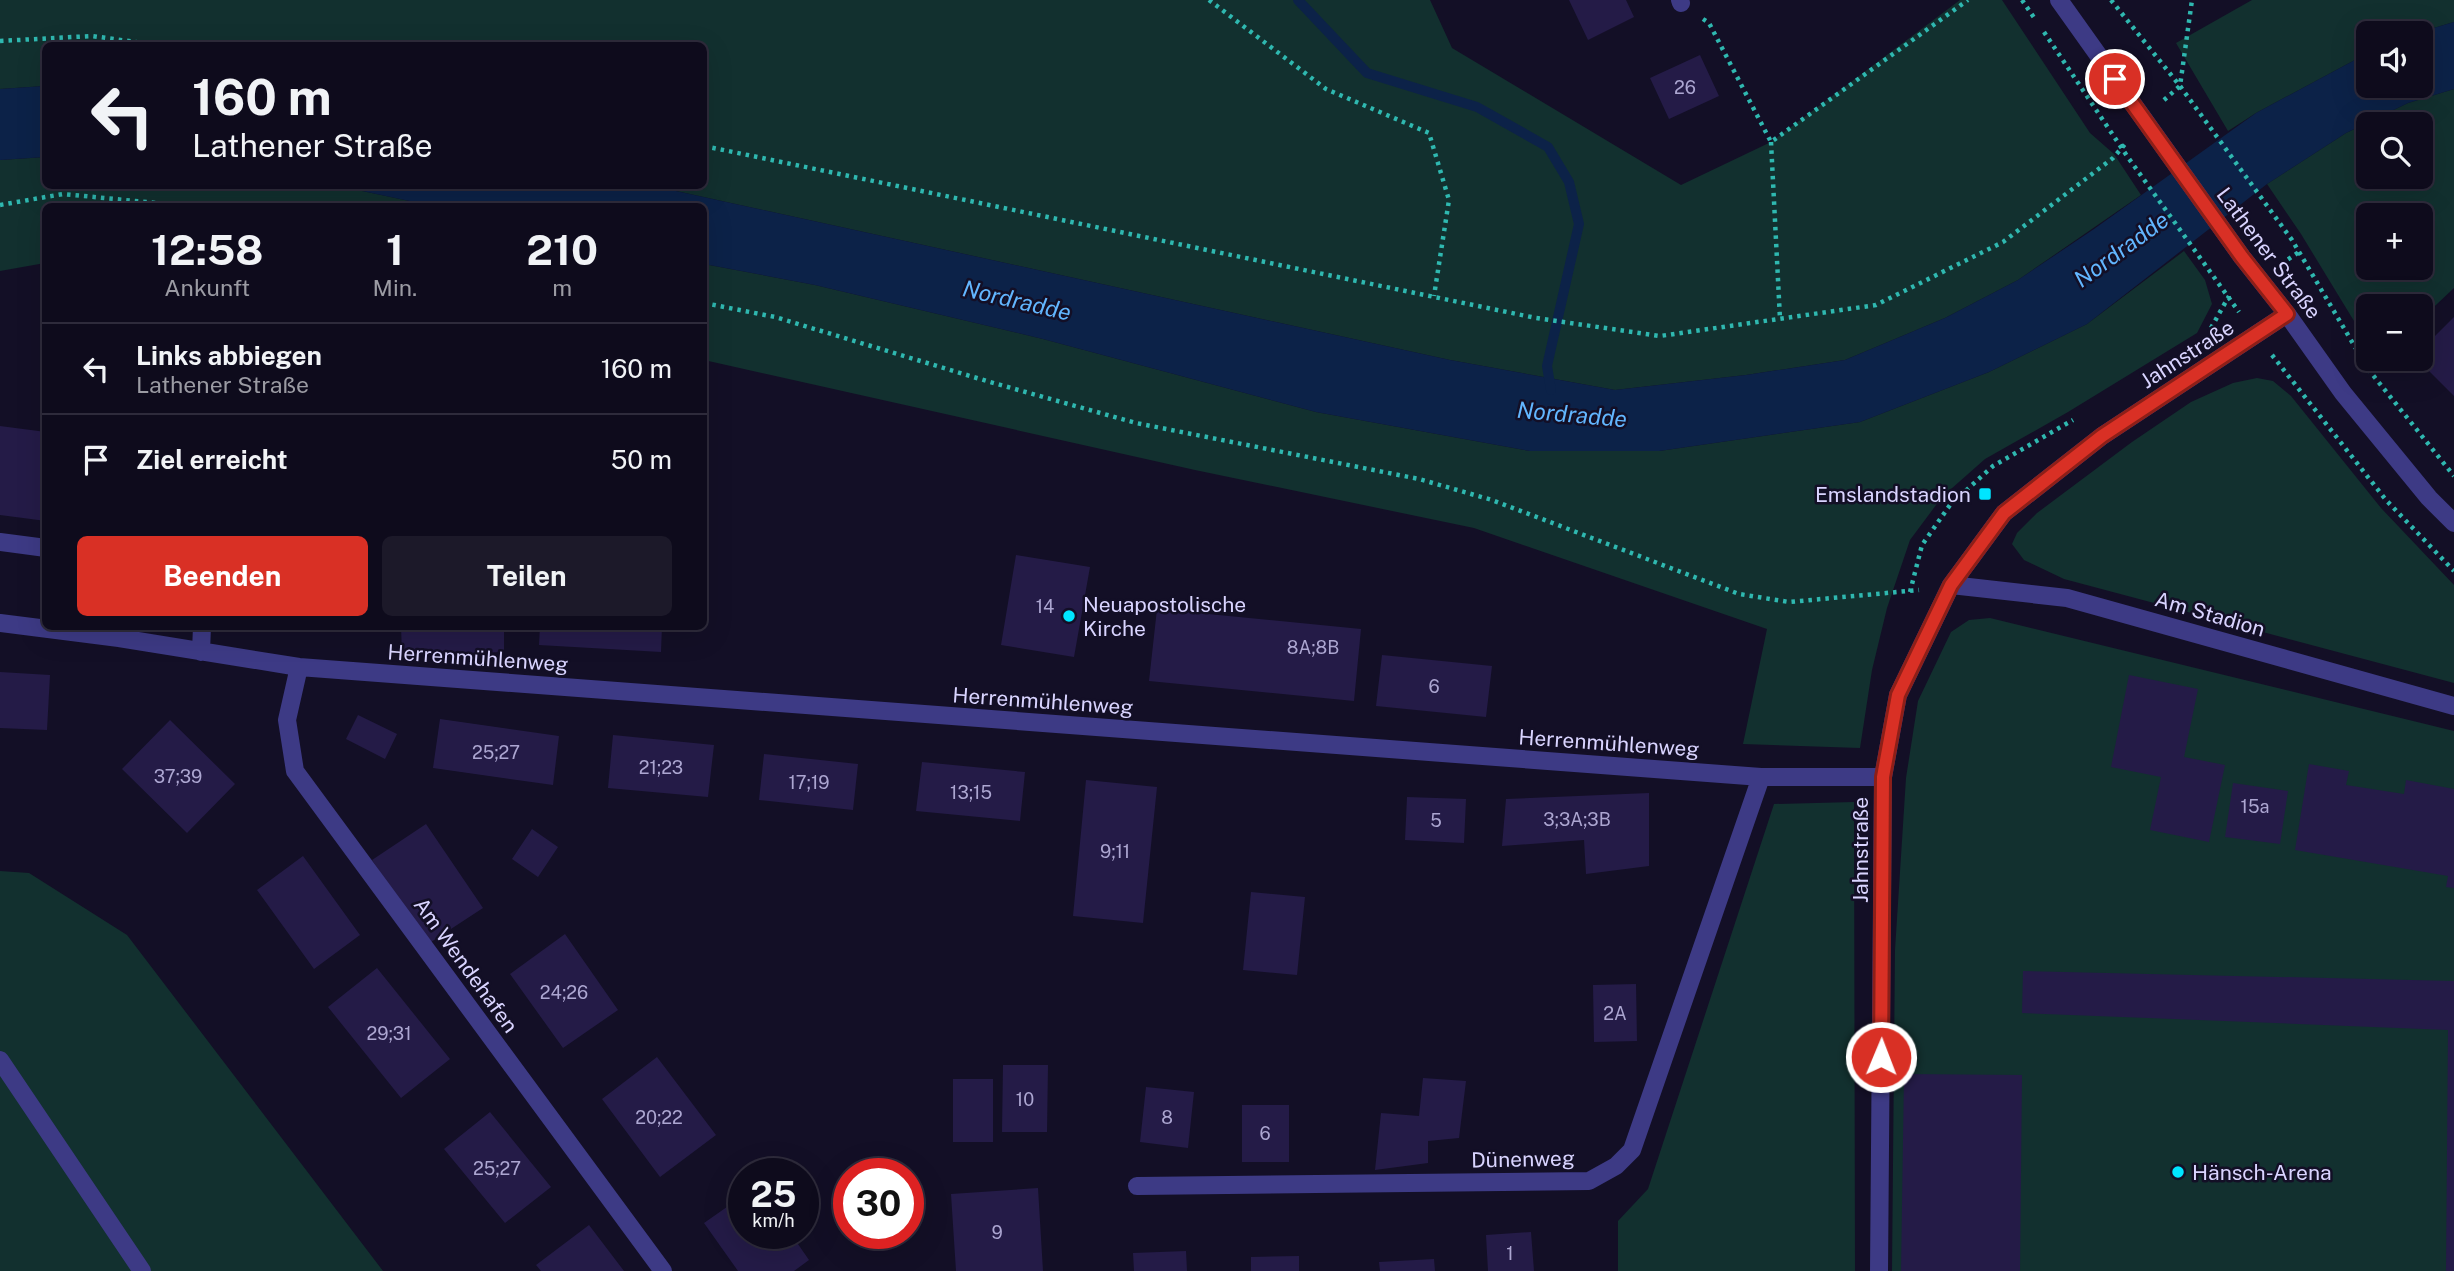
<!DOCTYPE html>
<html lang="de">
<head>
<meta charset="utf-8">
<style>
  :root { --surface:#0e0b1c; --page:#1c1929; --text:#f1f3f6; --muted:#9b9ba3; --line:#2e2b3b; --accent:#d93025 }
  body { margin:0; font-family:"Public Sans",sans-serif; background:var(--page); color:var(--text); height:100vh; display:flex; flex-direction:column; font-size:26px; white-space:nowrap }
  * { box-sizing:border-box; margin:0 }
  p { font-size:23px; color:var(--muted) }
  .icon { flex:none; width:38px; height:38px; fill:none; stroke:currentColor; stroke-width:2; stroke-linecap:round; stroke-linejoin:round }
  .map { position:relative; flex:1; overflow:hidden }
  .side { position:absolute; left:42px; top:203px; width:665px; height:427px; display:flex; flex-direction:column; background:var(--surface); border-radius:10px; box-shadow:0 7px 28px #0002,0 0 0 2px var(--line) }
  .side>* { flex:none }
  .banner { position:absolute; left:42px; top:42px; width:665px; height:147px; border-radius:10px; box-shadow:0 7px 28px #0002,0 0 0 2px var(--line); background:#0e0b1c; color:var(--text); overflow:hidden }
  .tools { position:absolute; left:2356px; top:21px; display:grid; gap:14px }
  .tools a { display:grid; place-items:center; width:77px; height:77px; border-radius:10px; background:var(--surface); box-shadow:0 7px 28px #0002,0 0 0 2px var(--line); font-size:35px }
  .speed { position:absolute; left:728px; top:1158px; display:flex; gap:14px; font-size:35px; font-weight:700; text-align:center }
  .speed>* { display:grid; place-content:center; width:91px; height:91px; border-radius:50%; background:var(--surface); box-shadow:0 7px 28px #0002,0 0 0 2px var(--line); line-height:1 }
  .speed small { font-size:18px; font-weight:400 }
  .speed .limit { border:10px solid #d22; background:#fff; color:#111 }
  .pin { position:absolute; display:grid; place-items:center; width:60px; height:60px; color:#fff; margin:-30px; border:4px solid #fff; border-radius:50%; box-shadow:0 2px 7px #0007 }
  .me { position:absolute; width:77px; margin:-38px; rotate:1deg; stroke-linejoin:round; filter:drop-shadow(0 0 5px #0008) }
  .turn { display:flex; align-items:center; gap:24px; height:147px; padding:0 35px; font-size:32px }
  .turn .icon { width:91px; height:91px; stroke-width:2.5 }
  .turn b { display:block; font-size:49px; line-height:60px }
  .eta { display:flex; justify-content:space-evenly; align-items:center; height:119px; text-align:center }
  .eta b { font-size:42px; font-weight:700; line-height:49px }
  .action { display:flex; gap:14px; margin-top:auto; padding:14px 35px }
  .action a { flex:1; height:80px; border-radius:10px; background:var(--accent); color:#fff; font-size:28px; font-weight:700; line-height:80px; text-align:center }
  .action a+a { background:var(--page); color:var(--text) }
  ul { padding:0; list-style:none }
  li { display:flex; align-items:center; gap:21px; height:91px; padding:0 35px; border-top:2px solid var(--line) }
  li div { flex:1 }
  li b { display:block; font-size:26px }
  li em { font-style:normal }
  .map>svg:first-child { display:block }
  .green { fill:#12302f; fill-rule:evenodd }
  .water { fill:#0c2248 }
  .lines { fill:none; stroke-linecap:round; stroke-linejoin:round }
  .stream { stroke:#0c2248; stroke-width:10 }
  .building { fill:#241b47 }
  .path { stroke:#2fb8b0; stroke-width:4.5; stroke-dasharray:3.5 5; stroke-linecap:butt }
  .minor { stroke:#3d3a85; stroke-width:18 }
  .route-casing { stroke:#8d1f18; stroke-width:18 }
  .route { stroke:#d93025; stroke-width:12 }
  .poi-dot { fill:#00e5ff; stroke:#130f26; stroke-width:2.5 }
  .labels { text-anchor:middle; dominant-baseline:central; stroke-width:5; stroke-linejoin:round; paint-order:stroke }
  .number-label { font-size:18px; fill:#aca6d1 }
  .street-label { font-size:21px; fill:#d9d4ff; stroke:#130f26 }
  .poi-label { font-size:21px; fill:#d9d4ff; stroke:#130f26; text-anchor:start }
  .water-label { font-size:23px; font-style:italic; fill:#62b6ff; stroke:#130f26 }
</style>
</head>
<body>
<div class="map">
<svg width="2454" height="1271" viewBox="0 0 2454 1271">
  <rect width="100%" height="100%" fill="#130f26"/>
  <path class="green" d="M0 0H1430L1452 48 1681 185 1771 142 1960 0H2002L2090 133 2114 154 2141 195 2018 280 1945 318 1845 360 1746 375 1615 390 1450 360 653 186H704V46H46L45 86 0 89Z
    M2252 0H2454V22L2417 33H2368V53L2256 113 2228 131 2176 43Z
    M2454 89V288L2420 320V306H2368V344L2301 234 2267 184 2346 133 2408 103ZM2368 124H2420V177H2368ZM2368 215H2420V268H2368Z
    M45 157 46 186H339L433 206H46L45 263 0 271V160Z
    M2184 251 2205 280 2212 304 2197 333 2068 412 1985 459 1942 497 1910 540 1887 608 1872 670 1860 748 1743 744 1767 629 1474 528 1195 470 704 360V264L815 285 1043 339 1316 412 1530 451H1659L1860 422 1989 372 2087 324Z
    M2257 378 2273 381 2291 396 2381 508 2454 585V683L2064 579 2024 560 2012 544 2017 533 2037 513 2132 442 2191 402 2233 383Z
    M1990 618 2454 731V1271H1892L1895 950 1906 778 1918 701 1951 632 1969 620Z
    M1854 802 1855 1271H1618V1221L1648 1189 1774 804Z
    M0 871 29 873 127 935 383 1271H0Z"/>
  <path class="water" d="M2454 22V89L2408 103 2346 133 2267 184 2087 324 1989 372 1860 422 1659 451H1530L1316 412 1043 339 815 285 704 264V206H433L339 186H653L1450 360 1615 390 1746 375 1845 360 1945 318 2018 280 2094 229 2256 113 2368 53V86H2420V33H2417Z
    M45 86V157L0 160V89Z"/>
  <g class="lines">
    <path class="stream" d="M1298 0 1367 73 1477 107 1548 147 1569 182 1579 224 1547 366 1551 390"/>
  </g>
  <path class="building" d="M1569 0H1626L1634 17 1588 40Z
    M1700 55 1719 96 1669 119 1650 78Z
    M2454 317V396L2417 359H2420V351Z
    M0 426 46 432V521L0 515Z
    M1016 555 1090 567 1074 657 1001 645Z
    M1157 609 1361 629 1354 701 1149 681Z
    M401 626H504V652L402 655Z
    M540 626H662L661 652 539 645Z
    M1382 655 1492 666 1486 717 1376 706Z
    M0 672 50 675 47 730 0 728Z
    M2129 675 2198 689 2184 757 2225 765 2209 842 2150 830 2161 777 2111 767Z
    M358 715 397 734 385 759 346 739Z
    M440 719 559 736 553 785 433 768Z
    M170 720 235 784 187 833 122 769Z
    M613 735 714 745 708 797 608 788Z
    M764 754 858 764 853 810 759 800Z
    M922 762 1025 772 1020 821 916 811Z
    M2309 764 2349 771 2346 785 2404 794 2406 780 2454 789V888L2446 887 2448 876 2295 850Z
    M1086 780 1157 787 1143 923 1073 916Z
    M2233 783 2288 791 2280 844 2225 837Z
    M1649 793V866L1586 874 1584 840 1502 846 1506 799Z
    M1407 797 1466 799 1464 843 1405 840Z
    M426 824 483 908 428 944 372 860Z
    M532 829 558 847 538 877 512 859Z
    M303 856 360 935 314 969 257 890Z
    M1251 892 1305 897 1297 975 1243 970Z
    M565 934 618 1010 563 1048 510 974Z
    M377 968 450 1059 401 1098 328 1007Z
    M2023 971 2454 981V1271H2446L2448 1030 2022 1013Z
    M1636 984 1637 1041 1594 1042 1593 985Z
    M657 1057 716 1135 660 1177 602 1099Z
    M1003 1065H1048L1047 1132H1002Z
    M1904 1074 2022 1075 2020 1271H1901Z
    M1423 1078 1466 1081 1459 1138 1428 1141V1163L1375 1170 1381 1113 1419 1116Z
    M953 1079H993V1142H953Z
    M1146 1087 1194 1092 1188 1148 1140 1142Z
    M1242 1105H1289V1162H1242Z
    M490 1112 551 1187 505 1223 444 1149Z
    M1038 1188 1043 1271H956L951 1194Z
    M744 1195V1234H791L809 1260 794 1271H738L704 1223Z
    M589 1225 624 1271H541L536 1265Z
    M1531 1232 1534 1271H1488L1486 1235Z
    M1186 1251 1187 1271H1134L1133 1253Z
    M1299 1256V1271H1251V1257Z
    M1434 1259 1435 1271H1380L1379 1262Z"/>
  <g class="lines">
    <path class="path" d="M1209 0 1326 89 1429 133 1449 200 1434 296
      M2022 0 2035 19
      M2111 0 2180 86 2292 240 2368 369 2454 476
      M1703 19 1709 23 1771 142 1968 0
      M2044 32 2127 156 2239 312
      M0 41 92 36 165 46
      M2164 100 2180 86 2192 0
      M1771 142 1780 319
      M704 146 1536 318 1660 336 1876 305 2003 242 2113 158 2126 143
      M0 205 63 194 187 206
      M2281 264 2299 252
      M704 303 775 317 990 382 1136 423 1419 479 1492 500 1739 594 1789 602 1919 590
      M2211 328 2229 296
      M2272 355 2386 500 2454 571
      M1910 592 1922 545 1950 505 1993 466 2073 420"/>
    <path class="minor" d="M1680 0 1681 3
      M2059 0 2242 257 2287 314 2343 393 2429 498 2454 523
      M0 542 46 548
      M1951 585 2067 598 2454 706
      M0 623 119 638 299 667 1761 777H1883
      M201 652 202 626
      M299 667 287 720 295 771 663 1271
      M0 1060 142 1271
      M1137 1186 1589 1181 1616 1166 1632 1150 1761 777
      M1879 1271 1883 777 1898 695 1951 585 2004 513 2102 436 2287 314"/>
  </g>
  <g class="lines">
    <g class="route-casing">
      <path id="route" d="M1881 1057 1883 777 1898 695 1951 585 2004 513 2102 436 2287 314 2242 257 2115 79"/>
    </g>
    <use href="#route" class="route"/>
  </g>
  <g class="poi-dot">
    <rect x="1978" y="487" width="14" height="14" rx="3.5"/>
    <circle cx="1069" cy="616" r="7"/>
    <circle cx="2178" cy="1172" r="7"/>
  </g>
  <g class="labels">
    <g class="number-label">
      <text x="1685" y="87">26</text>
      <text x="1045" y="606">14</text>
      <text x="1313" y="647">8A;8B</text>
      <text x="1434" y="686">6</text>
      <text x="496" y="752">25;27</text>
      <text x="661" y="767">21;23</text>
      <text x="178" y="776">37;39</text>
      <text x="809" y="782">17;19</text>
      <text x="971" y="792">13;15</text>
      <text x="2255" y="806">15a</text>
      <text x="1577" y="819">3;3A;3B</text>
      <text x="1436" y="820">5</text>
      <text x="1115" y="851">9;11</text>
      <text x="564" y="992">24;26</text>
      <text x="1615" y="1013">2A</text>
      <text x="389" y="1033">29;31</text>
      <text x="1025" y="1099">10</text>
      <text x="659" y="1117">20;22</text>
      <text x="1167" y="1117">8</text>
      <text x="1265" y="1133">6</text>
      <text x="497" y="1168">25;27</text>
      <text x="997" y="1232">9</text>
      <text x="1510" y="1253">1</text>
    </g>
    <g class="street-label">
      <text transform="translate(2269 253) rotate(53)">Lathener Straße</text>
      <text transform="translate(2187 354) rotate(-33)">Jahnstraße</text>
      <text transform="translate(2210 614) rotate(16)">Am Stadion</text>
      <text transform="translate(478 658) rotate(4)">Herrenmühlenweg</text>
      <text transform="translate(1043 701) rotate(4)">Herrenmühlenweg</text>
      <text transform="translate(1609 743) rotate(4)">Herrenmühlenweg</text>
      <text transform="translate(1860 850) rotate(-90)">Jahnstraße</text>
      <text transform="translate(466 965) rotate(54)">Am Wendehafen</text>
      <text transform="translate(1523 1159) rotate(-1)">Dünenweg</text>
    </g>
    <g class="poi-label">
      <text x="1971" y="494" text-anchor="end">Emslandstadion</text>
      <text x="1083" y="604">Neuapostolische<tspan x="1083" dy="24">Kirche</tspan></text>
      <text x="2192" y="1172">Hänsch-Arena</text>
    </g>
    <g class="water-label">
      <text transform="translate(2121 249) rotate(-36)">Nordradde</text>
      <text transform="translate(1017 300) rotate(13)">Nordradde</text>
      <text transform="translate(1572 414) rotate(5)">Nordradde</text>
    </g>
  </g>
</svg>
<div class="tools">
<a><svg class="icon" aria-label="sound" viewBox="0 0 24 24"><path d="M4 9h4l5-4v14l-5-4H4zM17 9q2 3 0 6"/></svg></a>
<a><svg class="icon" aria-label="search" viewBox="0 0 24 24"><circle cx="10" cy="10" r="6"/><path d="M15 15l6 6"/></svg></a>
<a>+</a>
<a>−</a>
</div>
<div class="speed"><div>25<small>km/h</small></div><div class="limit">30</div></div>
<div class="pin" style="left:2115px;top:79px;background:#d93025"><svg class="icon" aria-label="arrive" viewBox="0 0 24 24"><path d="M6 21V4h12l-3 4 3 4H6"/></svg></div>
<svg class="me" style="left:1881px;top:1057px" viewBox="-20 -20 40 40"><circle r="17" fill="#d93025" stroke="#fff" stroke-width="3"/><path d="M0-11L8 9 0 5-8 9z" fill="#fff"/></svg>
<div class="banner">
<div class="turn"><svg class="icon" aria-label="left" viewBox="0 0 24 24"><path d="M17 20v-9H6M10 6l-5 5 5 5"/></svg><div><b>160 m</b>Lathener Straße</div></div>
</div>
<section class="side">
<div class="eta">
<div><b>12:58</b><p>Ankunft</p></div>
<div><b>1</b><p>Min.</p></div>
<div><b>210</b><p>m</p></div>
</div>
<ul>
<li><svg class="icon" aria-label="left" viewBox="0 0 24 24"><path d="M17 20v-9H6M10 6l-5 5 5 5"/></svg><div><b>Links abbiegen</b><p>Lathener Straße</p></div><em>160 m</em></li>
<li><svg class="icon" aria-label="arrive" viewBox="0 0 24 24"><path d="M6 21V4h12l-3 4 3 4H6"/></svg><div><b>Ziel erreicht</b></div><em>50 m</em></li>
</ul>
<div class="action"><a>Beenden</a><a>Teilen</a></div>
</section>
</div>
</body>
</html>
